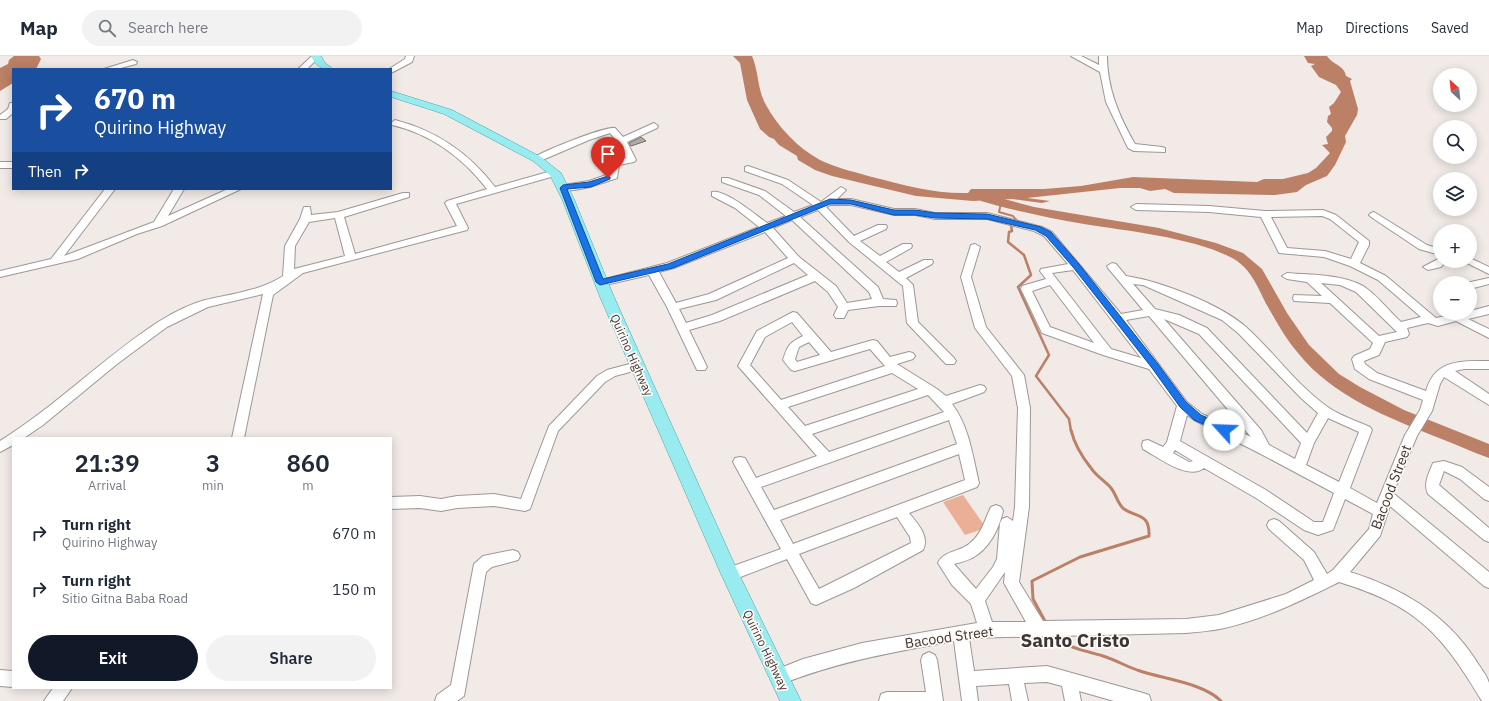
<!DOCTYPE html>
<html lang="en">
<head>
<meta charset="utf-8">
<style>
  :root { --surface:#fff; --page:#f2f2f3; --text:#1f2937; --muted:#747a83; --line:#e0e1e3; --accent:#111827 }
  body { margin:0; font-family:"IBM Plex Sans",sans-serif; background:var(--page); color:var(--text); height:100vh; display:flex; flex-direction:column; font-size:15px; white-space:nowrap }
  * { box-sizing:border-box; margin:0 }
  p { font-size:13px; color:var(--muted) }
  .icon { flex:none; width:22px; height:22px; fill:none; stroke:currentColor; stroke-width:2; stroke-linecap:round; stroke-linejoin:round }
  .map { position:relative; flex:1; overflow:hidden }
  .sheet { position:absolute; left:12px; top:381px; width:380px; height:252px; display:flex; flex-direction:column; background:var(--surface); border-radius:0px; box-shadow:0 2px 10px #0003 }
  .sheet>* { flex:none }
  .top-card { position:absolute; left:12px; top:12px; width:380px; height:122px; border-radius:0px; box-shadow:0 2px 10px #0003; background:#1a4fa0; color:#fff; overflow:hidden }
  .needle { width:26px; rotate:333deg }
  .buttons { position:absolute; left:1433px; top:12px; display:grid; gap:8px }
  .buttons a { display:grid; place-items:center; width:44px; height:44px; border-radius:50%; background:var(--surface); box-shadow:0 2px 10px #0003; font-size:20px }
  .pin { position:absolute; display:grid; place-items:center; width:34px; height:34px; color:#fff; margin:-41px -17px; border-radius:50% 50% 50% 0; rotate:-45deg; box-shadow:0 0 4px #0007 }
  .pin .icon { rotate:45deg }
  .me { position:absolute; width:44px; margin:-22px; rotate:295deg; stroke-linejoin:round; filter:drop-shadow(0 0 3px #0008) }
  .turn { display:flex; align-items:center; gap:14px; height:84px; padding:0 16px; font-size:18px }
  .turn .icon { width:52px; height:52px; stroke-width:2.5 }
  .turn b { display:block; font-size:28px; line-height:34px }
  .then { display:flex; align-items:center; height:38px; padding:0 16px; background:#0003; gap:8px; font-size:15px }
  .eta { display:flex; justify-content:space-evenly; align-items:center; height:68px; text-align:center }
  .eta b { font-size:24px; font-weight:600; line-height:28px }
  .action { display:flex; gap:8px; margin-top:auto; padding:8px 16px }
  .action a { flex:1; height:46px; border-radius:24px; background:var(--accent); color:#fff; font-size:16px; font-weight:600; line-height:46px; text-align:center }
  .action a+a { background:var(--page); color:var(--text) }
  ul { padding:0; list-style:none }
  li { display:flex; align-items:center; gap:12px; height:56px; padding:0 16px }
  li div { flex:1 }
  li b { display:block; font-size:15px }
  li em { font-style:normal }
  header { display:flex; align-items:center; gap:24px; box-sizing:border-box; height:56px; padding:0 20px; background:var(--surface); border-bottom:1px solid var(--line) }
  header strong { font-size:19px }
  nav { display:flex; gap:22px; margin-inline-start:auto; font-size:14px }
  .search { width:280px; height:36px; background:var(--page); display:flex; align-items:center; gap:10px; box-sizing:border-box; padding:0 14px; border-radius:22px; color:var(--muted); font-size:15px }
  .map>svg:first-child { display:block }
  .green { fill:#eaaf94 }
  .water { fill:#bb8065 }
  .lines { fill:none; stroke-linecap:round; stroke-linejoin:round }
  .stream-far2 { stroke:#bb8065; stroke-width:2 }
  .stream-far1 { stroke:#bb8065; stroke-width:2.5 }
  .stream { stroke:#bb8065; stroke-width:3 }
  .river { fill:#bb8065; fill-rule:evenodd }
  .building { fill:#b1aba8; stroke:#716b68 }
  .minor-casing { stroke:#9e9795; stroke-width:2 }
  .major-casing { stroke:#4ba3a6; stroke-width:1 }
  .minor { fill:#fff; fill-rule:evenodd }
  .major { fill:#98ebee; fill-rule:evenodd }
  .route { fill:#1a73e8; stroke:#114b97 }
  .labels { text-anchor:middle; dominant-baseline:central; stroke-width:3.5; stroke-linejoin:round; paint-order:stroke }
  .street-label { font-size:12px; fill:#393635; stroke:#fff8f5 }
  .near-street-label { font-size:14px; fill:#393635; stroke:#fff8f5 }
  .near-district-label { font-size:19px; font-weight:bold; fill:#393635; stroke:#fff8f5 }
</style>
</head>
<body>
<header>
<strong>Map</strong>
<div class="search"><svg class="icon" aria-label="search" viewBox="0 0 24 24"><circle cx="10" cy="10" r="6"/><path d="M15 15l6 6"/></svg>Search here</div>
<nav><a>Map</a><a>Directions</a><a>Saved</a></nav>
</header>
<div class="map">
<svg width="1489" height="645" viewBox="0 0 1489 645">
  <rect width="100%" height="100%" fill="#f1eae7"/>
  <path class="green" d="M963 439 986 472 965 479 943 446Z"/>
  <path class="water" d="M14 0H39L41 3 36 13H13V27L0 35V12L8 8 9 4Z
    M733 0H752C759 16 757 33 766 49 778 71 798 92 820 104 836 112 855 116 872 121 904 129 935 138 968 137L971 133H1044L1081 130 1133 121 1257 126 1264 123H1283L1308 117 1316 112 1330 97 1322 89 1328 88 1326 81 1332 75V72L1327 66 1328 60 1331 58 1329 51 1334 47 1341 36 1336 29 1319 21 1311 10 1315 8 1308 7 1304 0H1327C1333 9 1344 9 1346 20L1352 23 1350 25 1358 53 1357 59 1345 80 1346 86 1335 109 1327 120 1306 129 1297 136 1275 139 1174 137 1165 133 1150 135 1140 132H1120L1027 142 1050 145 1042 147 1012 143 973 145 916 140 832 120 815 114 798 104 797 100 779 89 774 83 769 81 760 73 747 44 740 7Z"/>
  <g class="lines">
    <path class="stream-far2" d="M1001 147 999 156 1013 160 1016 164"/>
    <path class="stream-far1" d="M1015 163 1017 165
      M1011 169 1012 175 1009 176 1008 186 1024 199 1031 219 1018 231 1049 299 1036 320 1069 363 1071 375"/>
    <path class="stream" d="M1046 567 1033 543 1032 525 1080 501 1149 480C1150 457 1137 462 1124 453 1118 449 1116 438 1111 432 1105 425 1096 420 1091 412 1083 402 1074 387 1071 374
      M1053 578C1066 593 1085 594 1103 600 1116 604 1127 611 1140 615 1164 623 1203 627 1221 645"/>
    <path class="river" d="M986 138 1034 151 1159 172 1216 187 1243 197 1262 213 1287 257 1309 289 1339 318 1360 331 1404 354 1489 388V402C1472 396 1455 388 1439 382 1389 362 1332 340 1298 297 1286 283 1277 267 1268 251 1258 233 1253 215 1234 203 1197 182 1127 175 1084 168 1049 162 1015 155 981 145L980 142 981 139Z"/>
  </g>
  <path class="building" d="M641 81 646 85 631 90 629 87Z"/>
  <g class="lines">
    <g class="minor-casing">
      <path id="minor" d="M312 0H320L307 13H298Z
        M406 0H414L412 6 391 17V13H389L405 3Z
        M1071 0H1081L1099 9V0H1107C1107 32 1119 60 1135 88L1162 91 1165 92V96L1134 95 1128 92 1106 46 1100 16Z
        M133 4 137 6 136 8 117 13H104Z
        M10 47H13V57L6 63H0V59L8 53Z
        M395 64C437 75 469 97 495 131L555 114 560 117 558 119 456 148 468 172 467 174 303 217 273 239 244 382H232L263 238 208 251 167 271 117 308 43 369 24 382H13V389L0 396V385C56 350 103 302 158 266 171 258 190 248 205 244 231 238 260 235 283 220L285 190 300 163 304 151H310L311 159 338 156 403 137H409V141L344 161 355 198 457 170 445 147 447 145 487 133C463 102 431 78 392 69L391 67ZM335 162 345 200 294 213 295 190 309 166Z
        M654 67 658 70 657 72 627 86 636 104 634 106 619 109 617 122C606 126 567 140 558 132L563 129 589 125 609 118 611 105 626 102 622 91 610 77 589 84 540 105 537 106 532 103C539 96 606 70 615 72L623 81Z
        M0 106H13V112H0Z
        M748 110 788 124 821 146 841 131 846 134 837 143H851L894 153H915L935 157H987L1042 171 1052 176 1121 258 1143 254 1108 212 1107 210 1112 207 1116 208 1126 220C1160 225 1220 248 1246 271 1274 296 1297 330 1329 352 1341 360 1357 365 1370 371L1372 374 1350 432 1377 447 1405 379 1420 354 1423 344 1369 323 1355 313 1352 303 1354 300 1370 293 1373 287 1330 247 1294 245 1293 242 1294 239 1322 240 1307 226 1287 223 1282 220 1287 217C1311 219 1341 218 1363 230 1375 237 1390 256 1401 266L1421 261 1378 224 1350 210 1324 201 1279 197 1261 161 1209 156 1136 154 1131 151 1136 148 1209 150 1265 155 1323 154 1336 159 1369 185V189L1360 207 1386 220 1436 262 1460 257H1470V255L1489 250V258L1468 263 1489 273V282L1456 265 1438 270 1428 267 1407 272 1409 278 1407 281 1385 286 1379 299 1364 305 1365 308 1377 317 1426 335C1435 303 1461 305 1489 305V313H1464L1455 315 1489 338V349L1444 321 1440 328 1432 355 1417 380 1393 437 1489 516V532L1484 530 1390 450 1380 480 1350 516C1401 532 1445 557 1475 603 1479 610 1487 619 1489 627 1489 632 1489 639 1489 645H1482C1441 577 1417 550 1339 526 1301 545 1262 564 1220 573 1209 575 1197 576 1186 577L969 582 974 615 1047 610 1143 637 1149 639 1151 645H1114L1079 635 1081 645H1065L1062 630 1047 626 1024 627 1028 645H1012L1009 628 976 630 978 645H962L954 585C893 596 836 606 779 629L773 627 771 621 773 615 803 603 862 587 977 567 971 548 952 529 938 507C943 495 959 496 969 488 982 478 984 465 991 451L996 449 1001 451 1003 455C999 473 989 493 972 502 967 505 960 506 954 508L976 533 993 511 997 503 1000 467 1002 463 1007 461 1013 465 1015 451 1018 352 1012 320 975 272 961 221 971 189 975 188 980 191 971 221 986 271 1024 319 1030 352 1029 451 1019 526 1043 565 1186 563 1219 559 1286 538 1314 524 1304 504 1269 473 1267 469 1269 465 1274 463 1279 465 1314 496 1327 518 1333 514 1369 473 1373 458 1345 443 1333 474 1318 479 1304 474 1256 442 1204 412C1188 425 1158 401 1143 393L1142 389 1143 385 1148 384 1163 391 1167 386 1177 350 1149 313 1103 299 1042 277 1021 233 1022 230 1046 223 1040 215 1041 213 1068 208 1044 180 1034 175 987 163H935L915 159H894L851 149H830L826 151 854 180 878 169H886L887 171 886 173 860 185 880 200 903 188H911L912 190 911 192 886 206 899 216 924 204H932L933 206 932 208 906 222 913 229 918 266 954 302 956 305 954 308H946L907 267 903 230 849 186 818 154 800 161 878 231 883 243 896 244 897 247 896 250H879L848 254 844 262H836L834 259 838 251 828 236 815 225 720 265 689 274 707 311 705 314H697L667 251 649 219 601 230 596 227 597 225 667 207 759 171 735 152 712 140V136C725 133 756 159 767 167L786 160 759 139 722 126V122H728L765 135 794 156 813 149 782 128 745 115V111ZM1322 160 1330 163 1359 186 1351 203 1325 195 1287 192 1271 161ZM792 164 869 236 872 243 847 247 836 230 799 201 773 172ZM765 176 788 202 709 238 676 247 659 216 674 212ZM794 207 808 219 712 259 686 267 679 253 716 244ZM1073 214 1141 302 1111 293 1052 217ZM1321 227 1340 229 1356 236 1397 276 1379 280ZM1133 228 1143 229 1222 264 1238 277 1301 342 1318 357 1307 377 1207 272 1179 259 1155 253ZM1050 229 1094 287 1050 271 1032 235ZM1149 260 1251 381 1202 358 1187 346 1126 264ZM1164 263 1199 278 1301 387 1295 403 1269 389 1261 374ZM1187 359 1194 364 1259 397 1334 437 1323 466H1314L1266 434 1180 385ZM1328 362 1359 376 1339 426 1306 409 1314 387ZM1175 394 1193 405 1189 406 1173 397ZM1005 516 1004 527 1026 566H992L985 545Z
        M105 133H115L64 200 154 166 174 133H184L168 160 228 133H241L162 170 137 178 78 203 0 221V215L51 203Z
        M1374 156 1427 189 1440 193V199L1419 193 1371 161 1369 159 1371 157Z
        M1440 202V205H1446L1441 211 1428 214 1423 211Z
        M1470 202 1489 211V218L1463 205H1470Z
        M1489 222V228L1470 233V227H1466Z
        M793 256 797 257 831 296 873 284 877 285 890 301 909 296 913 297 915 300 913 303 897 308 937 333 946 340 980 329 984 330 986 333 984 336 952 348C969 370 973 401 979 427L977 431 909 457C917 467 930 480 923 494L854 532 816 549 811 547 787 503 730 525 725 523 723 518 725 513 781 493 733 406 735 402 740 401 745 402 756 422 817 400 738 310 757 275ZM792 266 803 280C789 287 788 289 783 304L791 314 795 315 870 293 885 310 781 344 750 309 765 281ZM809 286 820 299 797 306 795 303 799 291ZM892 317 918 333 805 370 788 351ZM928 339 944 356 829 396 812 378ZM949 364 957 388 774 454 761 431ZM959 398 965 424 793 488 780 464ZM897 461 910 481 911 487 819 533 799 498Z
        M637 306 641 307 643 310 641 313 615 320 605 326 558 375 530 453 525 455 494 450 457 452 441 455 420 452 391 453V441L420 440 441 443 457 440 494 438 521 443 549 370 597 320 607 314Z
        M1444 405 1462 411 1489 431V445L1484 443 1460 423 1444 415 1439 429 1489 472V486L1484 484 1428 438C1423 428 1429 417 1433 407Z
        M513 494 518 496 520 500 518 504 492 511 486 516 464 640 457 645H435L437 639 451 629 474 508 483 500Z
        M929 596 935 599 937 604 943 645H879L881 638 887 636H926L921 604 923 599Z
        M0 614 13 615V631L0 630Z
        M53 632H72L63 645H44Z"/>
    </g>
    <g class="major-casing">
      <path id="major" d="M311 0H321L325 7 333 13C320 13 317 11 311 0Z
        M391 35 452 54 541 101 561 117 574 143 614 241 737 514 801 645H780L721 518 600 241 562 143 550 119 533 105 444 58 391 41Z"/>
    </g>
    <use href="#minor" class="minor"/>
    <use href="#major" class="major"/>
  </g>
  <path class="route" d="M608 120 610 121V123L591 131 567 133 603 223 668 208 830 143 851 144 894 154H915L935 157 987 158 1041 171 1051 176 1079 208 1158 308 1186 346 1201 359 1228 371 1229 374 1224 378 1221 376 1194 364 1180 351 1152 312 1073 211 1046 180 1035 174 987 163 935 162 915 159H894L851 148H830L673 212 600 229 596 226 560 132 563 129 589 126Z"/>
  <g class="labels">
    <g class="street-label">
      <text transform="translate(632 299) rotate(66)">Quirino Highway</text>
      <text transform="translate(766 594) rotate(64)">Quirino Highway</text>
    </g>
    <g class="near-street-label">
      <text transform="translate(1391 431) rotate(-69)">Bacood Street</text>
      <text transform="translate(949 581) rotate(-8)">Bacood Street</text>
    </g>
    <g class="near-district-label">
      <text x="1075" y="584">Santo Cristo</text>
    </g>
  </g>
</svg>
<div class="buttons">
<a><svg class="needle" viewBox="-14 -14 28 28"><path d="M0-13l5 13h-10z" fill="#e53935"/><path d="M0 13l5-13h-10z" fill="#747a83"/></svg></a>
<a><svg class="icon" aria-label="search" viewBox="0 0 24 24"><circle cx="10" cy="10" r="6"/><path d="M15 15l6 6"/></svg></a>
<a><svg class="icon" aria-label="layers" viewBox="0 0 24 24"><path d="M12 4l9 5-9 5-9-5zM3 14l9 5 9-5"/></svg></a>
<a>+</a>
<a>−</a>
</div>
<div class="pin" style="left:608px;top:122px;background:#d93025"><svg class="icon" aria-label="arrive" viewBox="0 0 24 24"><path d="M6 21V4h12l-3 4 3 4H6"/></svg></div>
<svg class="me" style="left:1224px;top:374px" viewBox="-20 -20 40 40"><circle r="19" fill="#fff"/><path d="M0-13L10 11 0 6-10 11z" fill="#1a73e8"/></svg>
<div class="top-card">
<div class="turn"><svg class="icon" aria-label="right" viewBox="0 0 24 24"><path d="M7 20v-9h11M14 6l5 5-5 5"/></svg><div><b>670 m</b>Quirino Highway</div></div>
<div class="then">Then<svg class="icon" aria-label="right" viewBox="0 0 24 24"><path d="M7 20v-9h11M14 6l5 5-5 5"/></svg></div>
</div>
<section class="sheet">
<div class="eta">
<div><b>21:39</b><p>Arrival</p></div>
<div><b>3</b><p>min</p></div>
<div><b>860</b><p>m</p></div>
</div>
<ul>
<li><svg class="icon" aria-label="right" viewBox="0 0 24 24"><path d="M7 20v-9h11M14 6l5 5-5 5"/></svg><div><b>Turn right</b><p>Quirino Highway</p></div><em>670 m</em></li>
<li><svg class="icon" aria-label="right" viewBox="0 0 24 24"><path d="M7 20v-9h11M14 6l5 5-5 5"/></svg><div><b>Turn right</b><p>Sitio Gitna Baba Road</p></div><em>150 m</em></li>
</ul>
<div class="action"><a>Exit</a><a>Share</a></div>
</section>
</div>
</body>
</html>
